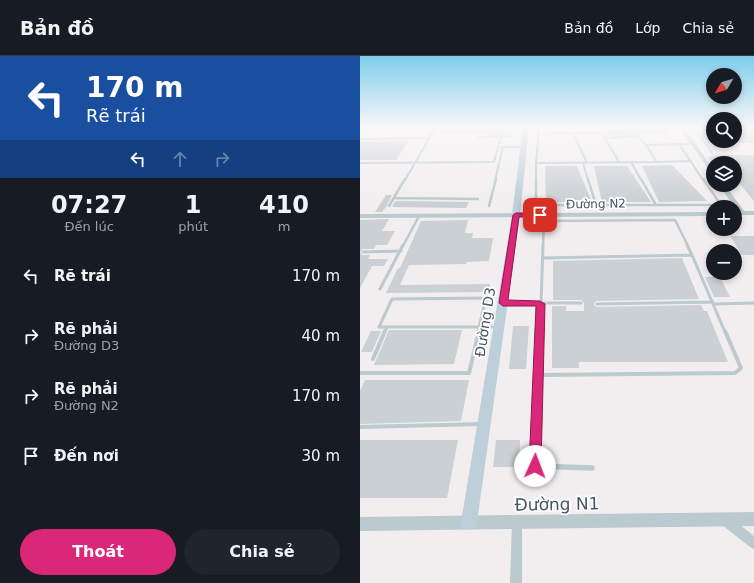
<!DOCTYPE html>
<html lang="vi">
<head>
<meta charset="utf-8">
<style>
  :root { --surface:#171b24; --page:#20242c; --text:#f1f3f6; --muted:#9ea1a6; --line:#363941; --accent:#db2777 }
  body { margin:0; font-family:"DejaVu Sans",sans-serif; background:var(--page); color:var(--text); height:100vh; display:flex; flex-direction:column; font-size:15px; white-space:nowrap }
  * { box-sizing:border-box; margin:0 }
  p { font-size:13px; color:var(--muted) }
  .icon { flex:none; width:22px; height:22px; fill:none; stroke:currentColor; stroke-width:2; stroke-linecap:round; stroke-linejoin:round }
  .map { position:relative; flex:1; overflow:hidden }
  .drawer { display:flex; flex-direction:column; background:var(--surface); width:360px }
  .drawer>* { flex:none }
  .guide { background:#1a4fa0; color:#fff; overflow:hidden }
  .needle { width:26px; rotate:232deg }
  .tools { position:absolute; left:346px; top:12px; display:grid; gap:8px }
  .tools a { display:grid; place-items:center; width:36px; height:36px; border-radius:50%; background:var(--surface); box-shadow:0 2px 6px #0003; font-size:20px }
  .pin { position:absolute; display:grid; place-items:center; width:34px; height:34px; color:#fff; margin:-17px; border-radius:8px; box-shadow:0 2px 6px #0006 }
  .me { position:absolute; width:44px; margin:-22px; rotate:2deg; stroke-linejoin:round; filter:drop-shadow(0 0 3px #0008) }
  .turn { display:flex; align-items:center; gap:14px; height:84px; padding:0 20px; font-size:18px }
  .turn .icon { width:52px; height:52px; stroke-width:2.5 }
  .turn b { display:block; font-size:28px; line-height:34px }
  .lanes { display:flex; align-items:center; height:38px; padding:0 20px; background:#0003; justify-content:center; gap:20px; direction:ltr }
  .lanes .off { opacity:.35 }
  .eta { display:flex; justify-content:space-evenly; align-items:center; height:68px; text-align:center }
  .eta b { font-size:24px; font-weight:700; line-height:28px }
  .primary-button { display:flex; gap:8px; margin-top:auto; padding:8px 20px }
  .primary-button a { flex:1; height:46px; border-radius:24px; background:var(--accent); color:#fff; font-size:16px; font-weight:700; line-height:46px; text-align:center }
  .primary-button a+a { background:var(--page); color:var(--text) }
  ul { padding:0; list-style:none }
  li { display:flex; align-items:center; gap:12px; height:60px; padding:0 20px }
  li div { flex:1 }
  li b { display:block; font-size:15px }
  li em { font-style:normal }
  header { display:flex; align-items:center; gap:24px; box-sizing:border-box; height:56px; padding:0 20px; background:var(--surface); border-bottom:1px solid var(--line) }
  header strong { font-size:19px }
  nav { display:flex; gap:22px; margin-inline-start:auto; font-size:14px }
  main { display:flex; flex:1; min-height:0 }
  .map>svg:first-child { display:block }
  .building { fill:#cad0d4 }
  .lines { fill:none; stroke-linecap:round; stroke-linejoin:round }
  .service-far4 { stroke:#bbcacf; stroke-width:2 }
  .service-far3 { stroke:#bbcacf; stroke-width:2.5 }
  .service-far2 { stroke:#bbcacf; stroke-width:3 }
  .service-far1 { stroke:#bbcacf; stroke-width:4 }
  .service { stroke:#bbcacf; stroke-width:5.5 }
  .minor { fill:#bbcacf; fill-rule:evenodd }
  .tertiary { fill:#bbcacf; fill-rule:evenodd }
  .secondary { fill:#bdcfd8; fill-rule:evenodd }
  .route { fill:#db2777; stroke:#8e194d }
  .labels { text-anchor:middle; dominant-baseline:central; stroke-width:3.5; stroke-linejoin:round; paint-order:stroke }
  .far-street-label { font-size:12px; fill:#45575e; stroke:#fff }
  .street-label { font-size:14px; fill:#45575e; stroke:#fff }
  .near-street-label { font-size:17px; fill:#45575e; stroke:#fff }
</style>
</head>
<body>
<header>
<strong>Bản đồ</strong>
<nav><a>Bản đồ</a><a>Lớp</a><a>Chia sẻ</a></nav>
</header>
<main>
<section class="drawer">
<div class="guide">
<div class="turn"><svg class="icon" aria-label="left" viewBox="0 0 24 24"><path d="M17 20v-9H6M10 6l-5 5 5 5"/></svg><div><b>170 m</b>Rẽ trái</div></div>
<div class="lanes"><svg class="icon" aria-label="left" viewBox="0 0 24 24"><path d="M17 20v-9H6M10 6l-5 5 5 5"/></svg><svg class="icon off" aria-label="ahead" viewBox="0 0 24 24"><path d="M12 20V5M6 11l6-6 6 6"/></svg><svg class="icon off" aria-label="right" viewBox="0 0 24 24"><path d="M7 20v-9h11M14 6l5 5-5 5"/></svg></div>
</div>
<div class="eta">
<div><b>07:27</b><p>Đến lúc</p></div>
<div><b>1</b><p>phút</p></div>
<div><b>410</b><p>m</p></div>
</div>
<ul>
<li><svg class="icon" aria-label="left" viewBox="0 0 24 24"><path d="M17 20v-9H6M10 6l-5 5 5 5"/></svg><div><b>Rẽ trái</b></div><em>170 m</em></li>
<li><svg class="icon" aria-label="right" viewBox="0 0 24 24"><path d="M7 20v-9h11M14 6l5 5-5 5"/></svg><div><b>Rẽ phải</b><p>Đường D3</p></div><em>40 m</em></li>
<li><svg class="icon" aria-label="right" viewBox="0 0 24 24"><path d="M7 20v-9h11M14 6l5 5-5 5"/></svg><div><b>Rẽ phải</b><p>Đường N2</p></div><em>170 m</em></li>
<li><svg class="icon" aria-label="arrive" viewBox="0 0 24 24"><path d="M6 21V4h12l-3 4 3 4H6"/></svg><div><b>Đến nơi</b></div><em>30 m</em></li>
</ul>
<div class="primary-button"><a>Thoát</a><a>Chia sẻ</a></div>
</section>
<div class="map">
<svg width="394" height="527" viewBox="0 0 394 527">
  <rect width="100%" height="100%" fill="#f2eeef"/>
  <path class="building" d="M83 71H148L147 78H79Z
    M242 71H305L310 77 251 79 246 78Z
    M336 71H353V87H348Z
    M375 71H394V87H375Z
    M49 85 36 104H0V86Z
    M350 99 353 100 356 99H394V145L375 122V107H352L347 101H351Z
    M312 109 347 145 299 146 282 110Z
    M185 110H217L232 146H186Z
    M234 110H267L291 146H242Z
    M26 139H32L26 151 22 156H15Z
    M35 145 109 146 106 152 32 151Z
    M29 163 22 175H35L27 189H16L14 193H3L0 196 2 199H10L8 203H28L24 210H12L0 232V164Z
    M108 164 105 177H113L112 182H133L129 205 107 206 106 208 49 209 40 229 130 228 129 236 26 237 38 212H40L61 165Z
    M370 180H394V199H382Z
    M322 202 339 243 237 245 235 246 234 249 237 251 341 249 344 255H347L368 306H219V312H192V251L193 250H206V255H224V247L221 244H193V205Z
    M345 221H360L370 241H354Z
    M153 270H169L166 313H149Z
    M29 274H102L94 308 14 309Z
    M11 275H21L12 296H1Z
    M5 324H109L101 365 0 368V335Z
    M0 384H98L87 442H0Z
    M136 384H160L159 411H133Z"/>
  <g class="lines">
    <path class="service-far4" d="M239 71 245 82
      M333 71 353 98
      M188 77H241
      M213 77 227 107
      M0 78 8 71
      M118 81 150 80 151 71
      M0 83 70 82
      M319 88 343 124
      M319 88H334
      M141 91H163
      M259 106 245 82 278 80 286 89
      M271 106 281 124
      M297 106 331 105
      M0 107 134 106 141 80
      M176 107 179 71
      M223 107 228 124
      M45 124 76 71
      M135 124 143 91
      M176 124V107L297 106 286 89 319 88"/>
    <path class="service-far3" d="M176 123V146L179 149H361L343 123
      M228 123 236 149
      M281 123 296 149
      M34 142 118 143
      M29 150 45 123
      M129 150 136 123
      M43 190 59 160
      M183 190 184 165 315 164 328 190"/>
    <path class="service-far2" d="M327 189 332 199
      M3 196 41 195
      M183 202 332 199 365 276
      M20 233 43 189
      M126 242 119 271H19L32 243Z
      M144 247H221
      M237 248 353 246
      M353 248 394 247
      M119 271H138
      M25 276 27 271
      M118 276 119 271
      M180 276 183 189"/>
    <path class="service-far1" d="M13 303 25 275
      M0 317H109L119 275
      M178 319 375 317 381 312 365 275
      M0 371 121 368
      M176 386 180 275"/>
    <path class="service" d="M176 385 175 410 232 412"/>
    <path class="minor" d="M366 460 370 461 394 480V493L390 491 362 469 361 465 362 461Z
      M157 461 161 462 162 466V527H150L152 466 153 462Z"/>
    <path class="tertiary" d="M319 71H323L353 112V118L351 117Z
      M359 129H365L384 155H394V159H375V155H377Z
      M353 156V160L0 162V158Z
      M394 456V470L0 475V461Z"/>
    <path class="secondary" d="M163 71H169L160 159 117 466 115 472 109 474 103 472 101 466 152 159Z"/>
  </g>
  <linearGradient id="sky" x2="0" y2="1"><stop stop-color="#7fcded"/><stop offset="0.49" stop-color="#f9f7f8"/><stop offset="1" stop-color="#f9f7f8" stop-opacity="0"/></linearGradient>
  <rect width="394" height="145" fill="url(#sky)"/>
  <path class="route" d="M180 157 182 158V160L159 161 148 244 180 245 185 248 181 410 179 414 175 416 171 414 169 410 176 250H143L139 247 153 159 156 157Z"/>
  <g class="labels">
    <g class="far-street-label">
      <text transform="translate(236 148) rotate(-1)">Đường N2</text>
    </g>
    <g class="street-label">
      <text transform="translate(125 266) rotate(-81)">Đường D3</text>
    </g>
    <g class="near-street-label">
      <text transform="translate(197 448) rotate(-1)">Đường N1</text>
    </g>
  </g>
</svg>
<div class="tools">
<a><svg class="needle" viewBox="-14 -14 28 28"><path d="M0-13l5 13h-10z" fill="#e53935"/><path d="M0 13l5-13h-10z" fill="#9ea1a6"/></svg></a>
<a><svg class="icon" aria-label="search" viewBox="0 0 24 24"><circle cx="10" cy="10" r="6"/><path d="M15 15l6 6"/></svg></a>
<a><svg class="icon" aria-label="layers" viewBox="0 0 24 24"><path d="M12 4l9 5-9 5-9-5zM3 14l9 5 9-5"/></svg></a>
<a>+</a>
<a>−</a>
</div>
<div class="pin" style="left:180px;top:159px;background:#d93025"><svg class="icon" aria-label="arrive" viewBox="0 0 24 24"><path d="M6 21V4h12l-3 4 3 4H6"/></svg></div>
<svg class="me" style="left:175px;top:410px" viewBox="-20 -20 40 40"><circle r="19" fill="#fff"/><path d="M0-13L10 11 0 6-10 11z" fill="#db2777"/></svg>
</div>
</main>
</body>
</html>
